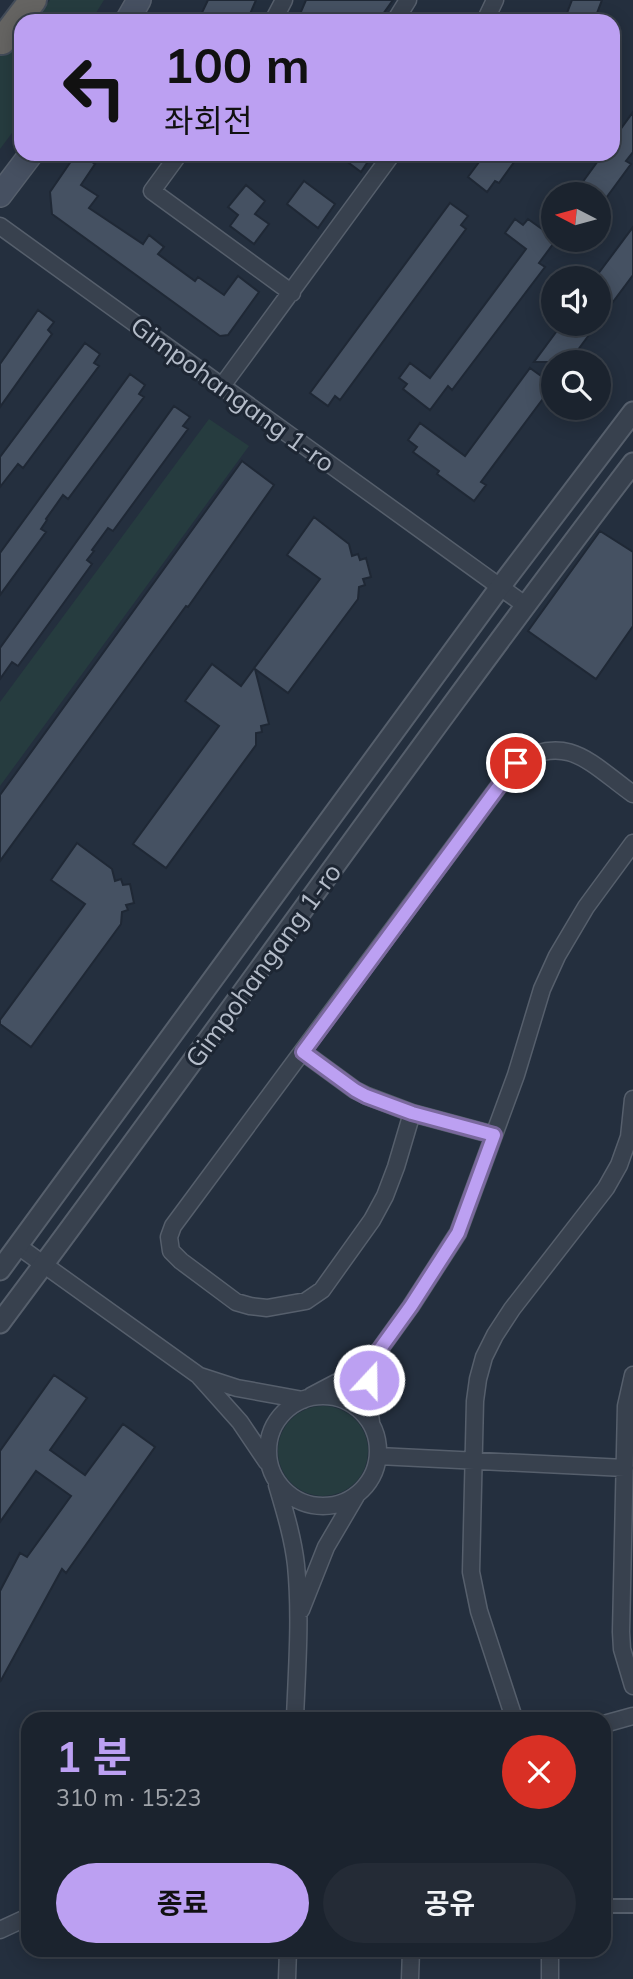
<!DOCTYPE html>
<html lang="ko">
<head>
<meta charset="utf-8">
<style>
  :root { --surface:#1b232e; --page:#242b36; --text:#f1f3f6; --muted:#a0a4aa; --line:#39404a; --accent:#bca0f2 }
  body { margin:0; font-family:Mulish,"Noto Sans KR",sans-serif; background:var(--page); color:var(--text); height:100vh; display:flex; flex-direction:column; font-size:26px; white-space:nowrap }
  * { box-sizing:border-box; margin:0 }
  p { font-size:23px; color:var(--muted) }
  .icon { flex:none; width:38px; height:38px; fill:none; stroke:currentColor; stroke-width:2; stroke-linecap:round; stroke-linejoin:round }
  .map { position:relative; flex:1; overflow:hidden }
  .drawer { position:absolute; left:21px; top:1712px; width:590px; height:245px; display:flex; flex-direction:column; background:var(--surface); border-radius:21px; box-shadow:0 4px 18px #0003,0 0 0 2px var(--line) }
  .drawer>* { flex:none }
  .guide { position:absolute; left:14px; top:14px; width:606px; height:147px; border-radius:21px; box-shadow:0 4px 18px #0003,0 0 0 2px var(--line); background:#bca0f2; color:#111; overflow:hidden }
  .needle { width:46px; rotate:276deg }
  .tools { position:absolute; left:541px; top:182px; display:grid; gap:14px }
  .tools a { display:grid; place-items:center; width:70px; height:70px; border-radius:50%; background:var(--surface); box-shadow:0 4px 18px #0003,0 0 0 2px var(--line); font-size:35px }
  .pin { position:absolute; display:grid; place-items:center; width:60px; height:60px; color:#fff; margin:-30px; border:4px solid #fff; border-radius:50%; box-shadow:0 2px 7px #0007 }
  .me { position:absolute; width:77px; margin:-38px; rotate:21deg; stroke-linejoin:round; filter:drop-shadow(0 0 5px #0008) }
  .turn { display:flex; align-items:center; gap:24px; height:147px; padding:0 35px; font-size:32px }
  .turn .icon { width:91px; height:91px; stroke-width:2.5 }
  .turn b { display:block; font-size:49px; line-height:60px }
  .round { display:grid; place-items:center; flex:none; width:74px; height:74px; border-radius:37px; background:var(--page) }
  .headline { display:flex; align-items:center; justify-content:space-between; height:119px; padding:0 35px }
  h1 { font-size:42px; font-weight:700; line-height:52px; color:var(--accent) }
  .cta { display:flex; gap:14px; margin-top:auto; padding:14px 35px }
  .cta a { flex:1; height:80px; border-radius:42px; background:var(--accent); color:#111; font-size:28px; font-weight:700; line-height:80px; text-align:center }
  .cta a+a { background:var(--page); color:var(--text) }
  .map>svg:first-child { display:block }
  .green { fill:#263c3f }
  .building { fill:#455162; stroke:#1f2835; stroke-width:2 }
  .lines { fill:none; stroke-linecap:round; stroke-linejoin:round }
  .pedestrian-casing { stroke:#565f6c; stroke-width:16 }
  .minor-casing { stroke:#565f6c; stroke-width:19 }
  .tertiary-casing { stroke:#565f6c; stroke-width:23 }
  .secondary-casing { stroke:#565f6c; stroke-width:26 }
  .trunk-casing { stroke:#434c59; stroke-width:30 }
  .pedestrian { stroke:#38414e; stroke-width:12 }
  .minor { stroke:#38414e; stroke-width:16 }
  .tertiary { stroke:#38414e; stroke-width:19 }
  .secondary { stroke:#465061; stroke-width:23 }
  .trunk { stroke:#656462; stroke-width:26 }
  .route-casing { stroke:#7a689d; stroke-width:18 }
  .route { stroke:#bca0f2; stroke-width:12 }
  .labels { text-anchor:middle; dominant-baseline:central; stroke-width:6; stroke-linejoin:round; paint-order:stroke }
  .street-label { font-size:26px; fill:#b4bcc9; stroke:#1d2633 }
</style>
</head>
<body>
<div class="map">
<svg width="633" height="1979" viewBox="0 0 633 1979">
  <rect width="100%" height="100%" fill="#242f3e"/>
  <path class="green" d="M50 0H104L91 21H34Z
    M21 37V121L0 149V40Z
    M209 419 249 446 0 786V702Z
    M278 1451a45 45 0 1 1 90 0a45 45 0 1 1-90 0Z"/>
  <path class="building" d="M208 0H256L247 21H198Z
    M306 0H393L378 21H369L362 16 358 21H301L304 16 300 14Z
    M572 0H602L594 21H564Z
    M633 112V152L626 161 631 164 598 209V194H574L603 154H612V141Z
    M76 154H80L95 164 81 185 98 196 89 208 143 244 149 235 164 247 158 254 195 281 198 277 224 295 238 276 259 292 228 335 220 336 52 214 50 192Z
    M337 154H373L361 172Z
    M485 154H520L499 183 495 181 487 192 468 177Z
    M304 181 335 204 318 228 287 204Z
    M246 185 265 201 255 214 269 224 254 244 230 226 238 215 228 207Z
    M450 203 468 216 461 225 466 229 340 400 335 396 328 406 310 393Z
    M515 219 523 225 528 219 553 237V240H556L539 263 545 267 452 390 448 386 430 410 403 389 407 384 399 378 410 363 430 378 526 249 505 233Z
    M633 227V275L598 322V274Z
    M38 310 54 322 48 330 52 334 0 407V364Z
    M562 324H597L569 362H534Z
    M85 343 100 354 94 363 99 366 23 468 18 464 0 487V457Z
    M530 368 548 381 543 388 548 392 481 482 486 485 474 501 437 474 439 471 413 452 417 447 408 440 420 423 465 456Z
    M130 374 145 385 139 394 144 397 68 499 63 495 46 519 47 520 41 529 46 532 0 595V553Z
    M174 406 190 417 183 426 188 429 113 531 108 528 92 550 94 551 87 560 92 564 18 666 12 662 0 679V648Z
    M242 461 274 485 188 607 186 606 0 861V795Z
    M314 517 349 544 352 556 358 554 360 560 366 558 371 577 363 579 365 585 359 587 358 599 288 693 255 669 269 724 261 726 262 732 256 733V745L166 868 133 844 219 726 185 701 212 664 241 686 320 579 287 555Z
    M600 531 633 552V626L596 679 528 631Z
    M77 843 112 869 115 881 121 879 123 885 130 884 134 903 126 905 128 910 122 912 121 924 31 1047 0 1024V1020L85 904 51 880Z
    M54 1375 87 1398 50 1450 85 1475 123 1424 155 1447 66 1573 62 1569 0 1682V1591L20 1553 27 1557 71 1496 36 1471 0 1522V1451Z"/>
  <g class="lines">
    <g class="pedestrian-casing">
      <path id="pedestrian" d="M604 1906H633"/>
    </g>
    <g class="minor-casing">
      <path id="minor" d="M273 21 284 0
        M395 21 408 0
        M485 21 495 0
        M179 154 152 191 292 293
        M0 226 525 605
        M222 386 392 154
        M303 1052 355 1090 367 1096 412 1113 494 1135
        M412 1113 396 1167 385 1196 372 1220 322 1290 306 1301 267 1308 250 1306 236 1302 181 1261 171 1251 169 1237 173 1226 516 763C568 732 591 764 633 794
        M18 1246 198 1375 240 1422 267 1462
        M633 1375 626 1406 621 1632 622 1649 633 1686
        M200 1376 237 1388 303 1400
        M268 1451a55 55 0 1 1 110 0a55 55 0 1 1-110 0Z
        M311 1396 347 1377 375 1356 411 1306 458 1233 516 1075 542 989 557 956 586 907 633 843
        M371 1422C367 1396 368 1381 375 1356
        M378 1456 625 1468
        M277 1485C285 1512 293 1538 296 1565 301 1616 297 1668 295 1718
        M301 1610 326 1547 356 1496
        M514 1718 479 1611 471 1572 475 1401 478 1379 484 1357 495 1335 512 1309 606 1188 619 1165 629 1137 633 1099
        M604 1724 633 1716
        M0 1930 28 1917
        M287 1979 288 1950
        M410 1979 411 1950
        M550 1979V1950"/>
    </g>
    <g class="tertiary-casing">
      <path id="tertiary" d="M0 1270 500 587 633 412
        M0 1323C213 1038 417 746 633 463"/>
    </g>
    <g class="secondary-casing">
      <path id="secondary" d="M127 21 139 0
        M0 195 31 154"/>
    </g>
    <g class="trunk-casing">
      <path id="trunk" d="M2 41 33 0"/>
    </g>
    <use href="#pedestrian" class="pedestrian"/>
    <use href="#minor" class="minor"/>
    <use href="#tertiary" class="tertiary"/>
    <use href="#secondary" class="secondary"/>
    <use href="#trunk" class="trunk"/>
  </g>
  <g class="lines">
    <g class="route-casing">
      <path id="route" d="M369 1380 375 1356 411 1306 458 1233 494 1135 412 1113 366 1096 355 1090 303 1052 516 763"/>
    </g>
    <use href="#route" class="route"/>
  </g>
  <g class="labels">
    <g class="street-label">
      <text transform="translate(233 394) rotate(36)">Gimpohangang 1-ro</text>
      <text transform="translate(263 965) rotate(-54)">Gimpohangang 1-ro</text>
    </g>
  </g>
</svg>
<div class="tools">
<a><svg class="needle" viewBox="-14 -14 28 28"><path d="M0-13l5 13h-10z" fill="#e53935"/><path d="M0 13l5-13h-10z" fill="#a0a4aa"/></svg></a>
<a><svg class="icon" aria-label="sound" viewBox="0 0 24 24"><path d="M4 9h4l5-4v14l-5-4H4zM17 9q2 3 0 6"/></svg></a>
<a><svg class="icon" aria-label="search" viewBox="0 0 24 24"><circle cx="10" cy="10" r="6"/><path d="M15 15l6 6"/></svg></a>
</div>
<div class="pin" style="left:516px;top:763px;background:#d93025"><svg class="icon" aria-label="arrive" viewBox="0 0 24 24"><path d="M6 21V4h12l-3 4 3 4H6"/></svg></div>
<svg class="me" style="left:369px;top:1380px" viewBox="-20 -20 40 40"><circle r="17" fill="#bca0f2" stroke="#fff" stroke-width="3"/><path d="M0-11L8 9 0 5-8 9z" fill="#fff"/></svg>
<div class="guide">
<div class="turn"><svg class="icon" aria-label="left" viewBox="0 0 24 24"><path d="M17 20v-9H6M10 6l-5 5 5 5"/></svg><div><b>100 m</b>좌회전</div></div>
</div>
<section class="drawer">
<div class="headline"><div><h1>1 분</h1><p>310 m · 15:23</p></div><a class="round" style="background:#d93025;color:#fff"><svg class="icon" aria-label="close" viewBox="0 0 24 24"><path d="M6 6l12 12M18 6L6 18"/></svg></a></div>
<div class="cta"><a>종료</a><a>공유</a></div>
</section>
</div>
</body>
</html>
